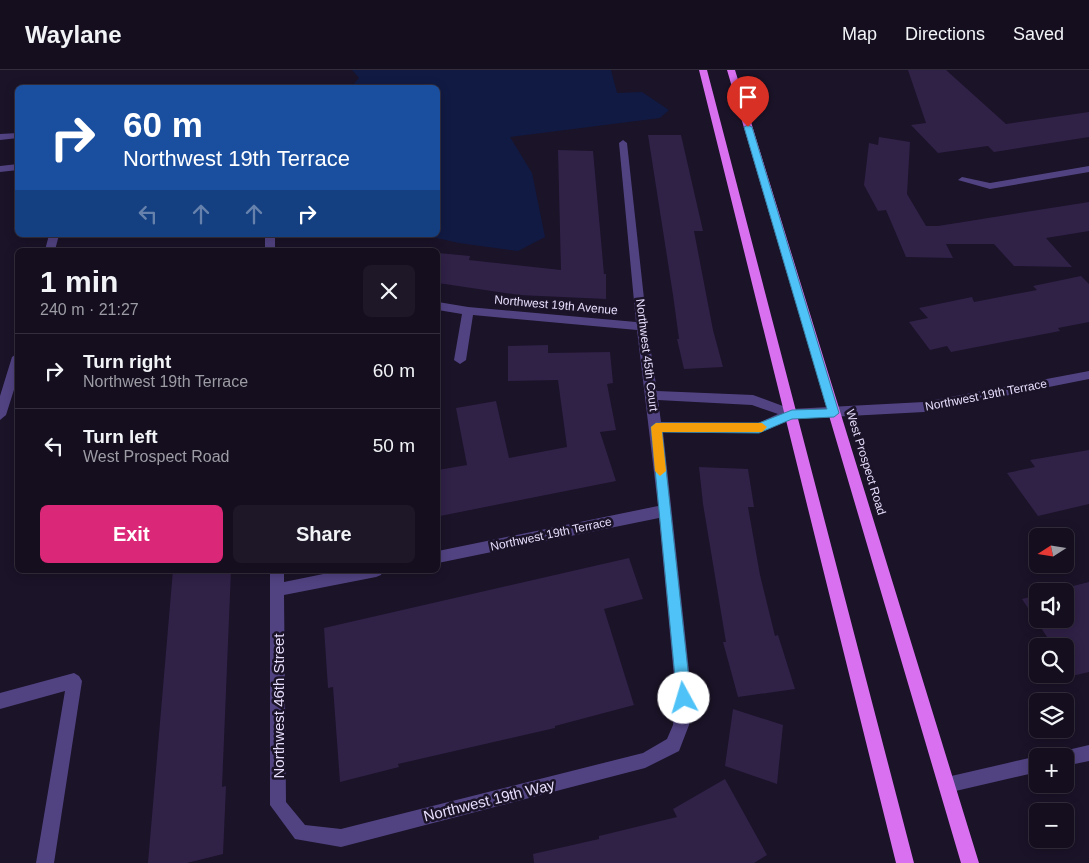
<!DOCTYPE html>
<html lang="en">
<head>
<meta charset="utf-8">
<style>
  :root { --surface:#140e1e; --page:#1d1727; --text:#f1f3f6; --muted:#9d9ca4; --line:#332e3c; --accent:#db2777 }
  body { margin:0; font-family:Helvetica,sans-serif; background:var(--page); color:var(--text); height:100vh; display:flex; flex-direction:column; font-size:19px; white-space:nowrap }
  * { box-sizing:border-box; margin:0 }
  p { font-size:16px; color:var(--muted) }
  .icon { flex:none; width:28px; height:28px; fill:none; stroke:currentColor; stroke-width:2; stroke-linecap:round; stroke-linejoin:round }
  .map { position:relative; flex:1; overflow:hidden }
  .sheet { position:absolute; left:15px; top:178px; width:425px; height:325px; display:flex; flex-direction:column; background:var(--surface); border-radius:8px; box-shadow:0 2px 12px #0003,0 0 0 1px var(--line) }
  .sheet>* { flex:none }
  .banner { position:absolute; left:15px; top:15px; width:425px; height:152px; border-radius:8px; box-shadow:0 2px 12px #0003,0 0 0 1px var(--line); background:#1a4fa0; color:#fff; overflow:hidden }
  .needle { width:32px; rotate:258deg }
  .controls { position:absolute; left:1029px; top:458px; display:grid; gap:10px }
  .controls a { display:grid; place-items:center; width:45px; height:45px; border-radius:8px; background:var(--surface); box-shadow:0 2px 12px #0003,0 0 0 1px var(--line); font-size:25px }
  .pin { position:absolute; display:grid; place-items:center; width:42px; height:42px; color:#fff; margin:-51px -21px; border-radius:50% 50% 50% 0; rotate:-45deg; box-shadow:0 0 5px #0007 }
  .pin .icon { rotate:45deg }
  .me { position:absolute; width:55px; margin:-28px; rotate:354deg; stroke-linejoin:round; filter:drop-shadow(0 0 4px #0008) }
  .turn { display:flex; align-items:center; gap:18px; height:105px; padding:0 25px; font-size:22px }
  .turn .icon { width:65px; height:65px; stroke-width:2.5 }
  .turn b { display:block; font-size:35px; line-height:42px }
  .lanes { display:flex; align-items:center; height:48px; padding:0 25px; background:#0003; justify-content:center; gap:25px; direction:ltr }
  .lanes .off { opacity:.35 }
  .round { display:grid; place-items:center; flex:none; width:52px; height:52px; border-radius:8px; background:var(--page) }
  .headline { display:flex; align-items:center; justify-content:space-between; height:85px; padding:0 25px }
  h1 { font-size:30px; font-weight:800; line-height:38px }
  .cta { display:flex; gap:10px; margin-top:auto; padding:10px 25px }
  .cta a { flex:1; height:58px; border-radius:8px; background:var(--accent); color:#fff; font-size:20px; font-weight:800; line-height:58px; text-align:center }
  .cta a+a { background:var(--page); color:var(--text) }
  ul { padding:0; list-style:none }
  li { display:flex; align-items:center; gap:15px; height:75px; padding:0 25px; border-top:1px solid var(--line) }
  li div { flex:1 }
  li b { display:block; font-size:19px }
  li em { font-style:normal }
  header { display:flex; align-items:center; gap:30px; box-sizing:border-box; height:70px; padding:0 25px; background:var(--surface); border-bottom:1px solid var(--line) }
  header strong { font-size:24px }
  nav { display:flex; gap:28px; margin-inline-start:auto; font-size:18px }
  .map>svg:first-child { display:block }
  .water { fill:#111a43 }
  .building { fill:#302147 }
  .lines { fill:none; stroke-linecap:round; stroke-linejoin:round }
  .minor { fill:#514382; fill-rule:evenodd }
  .major { fill:#d870f0; fill-rule:evenodd }
  .route { fill:#4fc3f7; stroke:#337fa1 }
  .slow { fill:#f59e0b }
  .labels { text-anchor:middle; dominant-baseline:central; stroke-width:5; stroke-linejoin:round; paint-order:stroke }
  .street-label { font-size:12px; fill:#e6ddfc; stroke:#1b1328 }
  .near-street-label { font-size:15px; fill:#e6ddfc; stroke:#1b1328 }
</style>
</head>
<body>
<header>
<strong>Waylane</strong>
<nav><a>Map</a><a>Directions</a><a>Saved</a></nav>
</header>
<div class="map">
<svg width="1089" height="793" viewBox="0 0 1089 793">
  <rect width="100%" height="100%" fill="#1b1328"/>
  <path class="water" d="M352 0H611L617 23 642 22 669 40 660 48 510 67 532 103 545 167 518 181 459 173 423 165H438V18L351 17 359 8Z"/>
  <path class="building" d="M908 0H946L1006 54 1089 42V67L994 82 988 76 938 83 911 55 926 53Z
    M648 65H681L703 161H694L713 260 723 297 684 299 677 269H679L673 225Z
    M879 67 910 72 907 124 926 156H938L1089 132V161L1046 168 1072 197 1014 196 994 174H946L953 188 906 187 886 140 878 141 864 115 869 73 878 75Z
    M558 80 593 81 604 204H606V229L519 225 438 213V183L470 186 469 190 561 200Z
    M1081 206 1089 214V252L1058 258 1060 261 951 282 947 276 930 280 909 252 928 248 919 238 972 227 974 232 1037 220 1033 216Z
    M548 275V283L610 282 613 313 607 314 616 360 600 362 616 411 440 446 438 400 467 395 456 338 496 331 509 388 567 377 558 310 508 311V276Z
    M1089 380V434L1038 446 1007 403 1035 397 1030 390Z
    M699 397 748 399 754 437H748L760 505 775 566 778 565 795 619 738 627 723 572H726L703 434Z
    M629 488 643 529 604 539 634 635 555 656V658L398 694 399 697 340 712 333 617 328 618 324 558Z
    M173 500H231L222 717 226 716 223 784 187 793H148Z
    M1089 512V602L1072 606 1065 595V576H1053L1022 529 1038 525V549H1065V521H1053Z
    M733 639 783 655 777 714 725 696Z
    M725 709 767 785 754 793H534L533 784 599 769V766L677 747 673 739Z"/>
  <g class="lines">
    <path class="minor" d="M18 63V68L0 70V64Z
      M623 70 627 73 647 256 657 321 753 325 791 339 924 332 1089 301V309L924 342 792 349 759 363 663 362 692 628 689 655 679 681 645 698 341 777 295 769 270 735V500H284V512L343 500H383L381 505 376 507 284 525 286 732 305 755 341 759 643 683 667 669 673 655 676 628 659 448 438 493V481L658 436 637 260 473 245 466 290 460 294 454 290 462 244 438 240V232L468 237 636 252 619 73ZM658 330 752 335 778 344 758 353 661 352Z
      M18 94V100L0 102V96Z
      M1089 96V102L990 119 958 110 962 107 990 113Z
      M49 165H59L55 180H45Z
      M265 165H275V180H265Z
      M18 283V307L6 345 0 350V326L12 287Z
      M74 603 79 606 82 611 54 793H36L65 621 0 639V623Z
      M1089 675V691L1065 696V686H1058L1059 682Z
      M1038 686V702L947 723 941 721 939 715 941 709 947 707Z"/>
    <path class="major" d="M699 0H707L914 793H896Z
      M727 0H735L979 793H961Z"/>
  </g>
  <path class="route" d="M748 55 752 57 839 343 834 347 792 349 759 363 662 362 691 628 689 633 684 635 679 633 677 628 651 357 656 353H759L792 340 827 339 744 57Z"/>
  <path class="slow" d="M656 353H762L767 357 762 362H662L666 401 660 406 655 401 651 357Z"/>
  <g class="labels">
    <g class="street-label">
      <text transform="translate(556 235) rotate(5)">Northwest 19th Avenue</text>
      <text transform="translate(647 285) rotate(83)">Northwest 45th Court</text>
      <text transform="translate(986 325) rotate(-11)">Northwest 19th Terrace</text>
      <text transform="translate(866 392) rotate(73)">West Prospect Road</text>
      <text transform="translate(551 464) rotate(-12)">Northwest 19th Terrace</text>
    </g>
    <g class="near-street-label">
      <text transform="translate(278 636) rotate(-90)">Northwest 46th Street</text>
      <text transform="translate(489 730) rotate(-14)">Northwest 19th Way</text>
    </g>
  </g>
</svg>
<div class="controls">
<a><svg class="needle" viewBox="-14 -14 28 28"><path d="M0-13l5 13h-10z" fill="#e53935"/><path d="M0 13l5-13h-10z" fill="#9d9ca4"/></svg></a>
<a><svg class="icon" aria-label="sound" viewBox="0 0 24 24"><path d="M4 9h4l5-4v14l-5-4H4zM17 9q2 3 0 6"/></svg></a>
<a><svg class="icon" aria-label="search" viewBox="0 0 24 24"><circle cx="10" cy="10" r="6"/><path d="M15 15l6 6"/></svg></a>
<a><svg class="icon" aria-label="layers" viewBox="0 0 24 24"><path d="M12 4l9 5-9 5-9-5zM3 14l9 5 9-5"/></svg></a>
<a>+</a>
<a>−</a>
</div>
<div class="pin" style="left:748px;top:57px;background:#d93025"><svg class="icon" aria-label="arrive" viewBox="0 0 24 24"><path d="M6 21V4h12l-3 4 3 4H6"/></svg></div>
<svg class="me" style="left:684px;top:628px" viewBox="-20 -20 40 40"><circle r="19" fill="#fff"/><path d="M0-13L10 11 0 6-10 11z" fill="#4fc3f7"/></svg>
<div class="banner">
<div class="turn"><svg class="icon" aria-label="right" viewBox="0 0 24 24"><path d="M7 20v-9h11M14 6l5 5-5 5"/></svg><div><b>60 m</b>Northwest 19th Terrace</div></div>
<div class="lanes"><svg class="icon off" aria-label="left" viewBox="0 0 24 24"><path d="M17 20v-9H6M10 6l-5 5 5 5"/></svg><svg class="icon off" aria-label="ahead" viewBox="0 0 24 24"><path d="M12 20V5M6 11l6-6 6 6"/></svg><svg class="icon off" aria-label="ahead" viewBox="0 0 24 24"><path d="M12 20V5M6 11l6-6 6 6"/></svg><svg class="icon" aria-label="right" viewBox="0 0 24 24"><path d="M7 20v-9h11M14 6l5 5-5 5"/></svg></div>
</div>
<section class="sheet">
<div class="headline"><div><h1>1 min</h1><p>240 m · 21:27</p></div><a class="round"><svg class="icon" aria-label="close" viewBox="0 0 24 24"><path d="M6 6l12 12M18 6L6 18"/></svg></a></div>
<ul>
<li><svg class="icon" aria-label="right" viewBox="0 0 24 24"><path d="M7 20v-9h11M14 6l5 5-5 5"/></svg><div><b>Turn right</b><p>Northwest 19th Terrace</p></div><em>60 m</em></li>
<li><svg class="icon" aria-label="left" viewBox="0 0 24 24"><path d="M17 20v-9H6M10 6l-5 5 5 5"/></svg><div><b>Turn left</b><p>West Prospect Road</p></div><em>50 m</em></li>
</ul>
<div class="cta"><a>Exit</a><a>Share</a></div>
</section>
</div>
</body>
</html>
